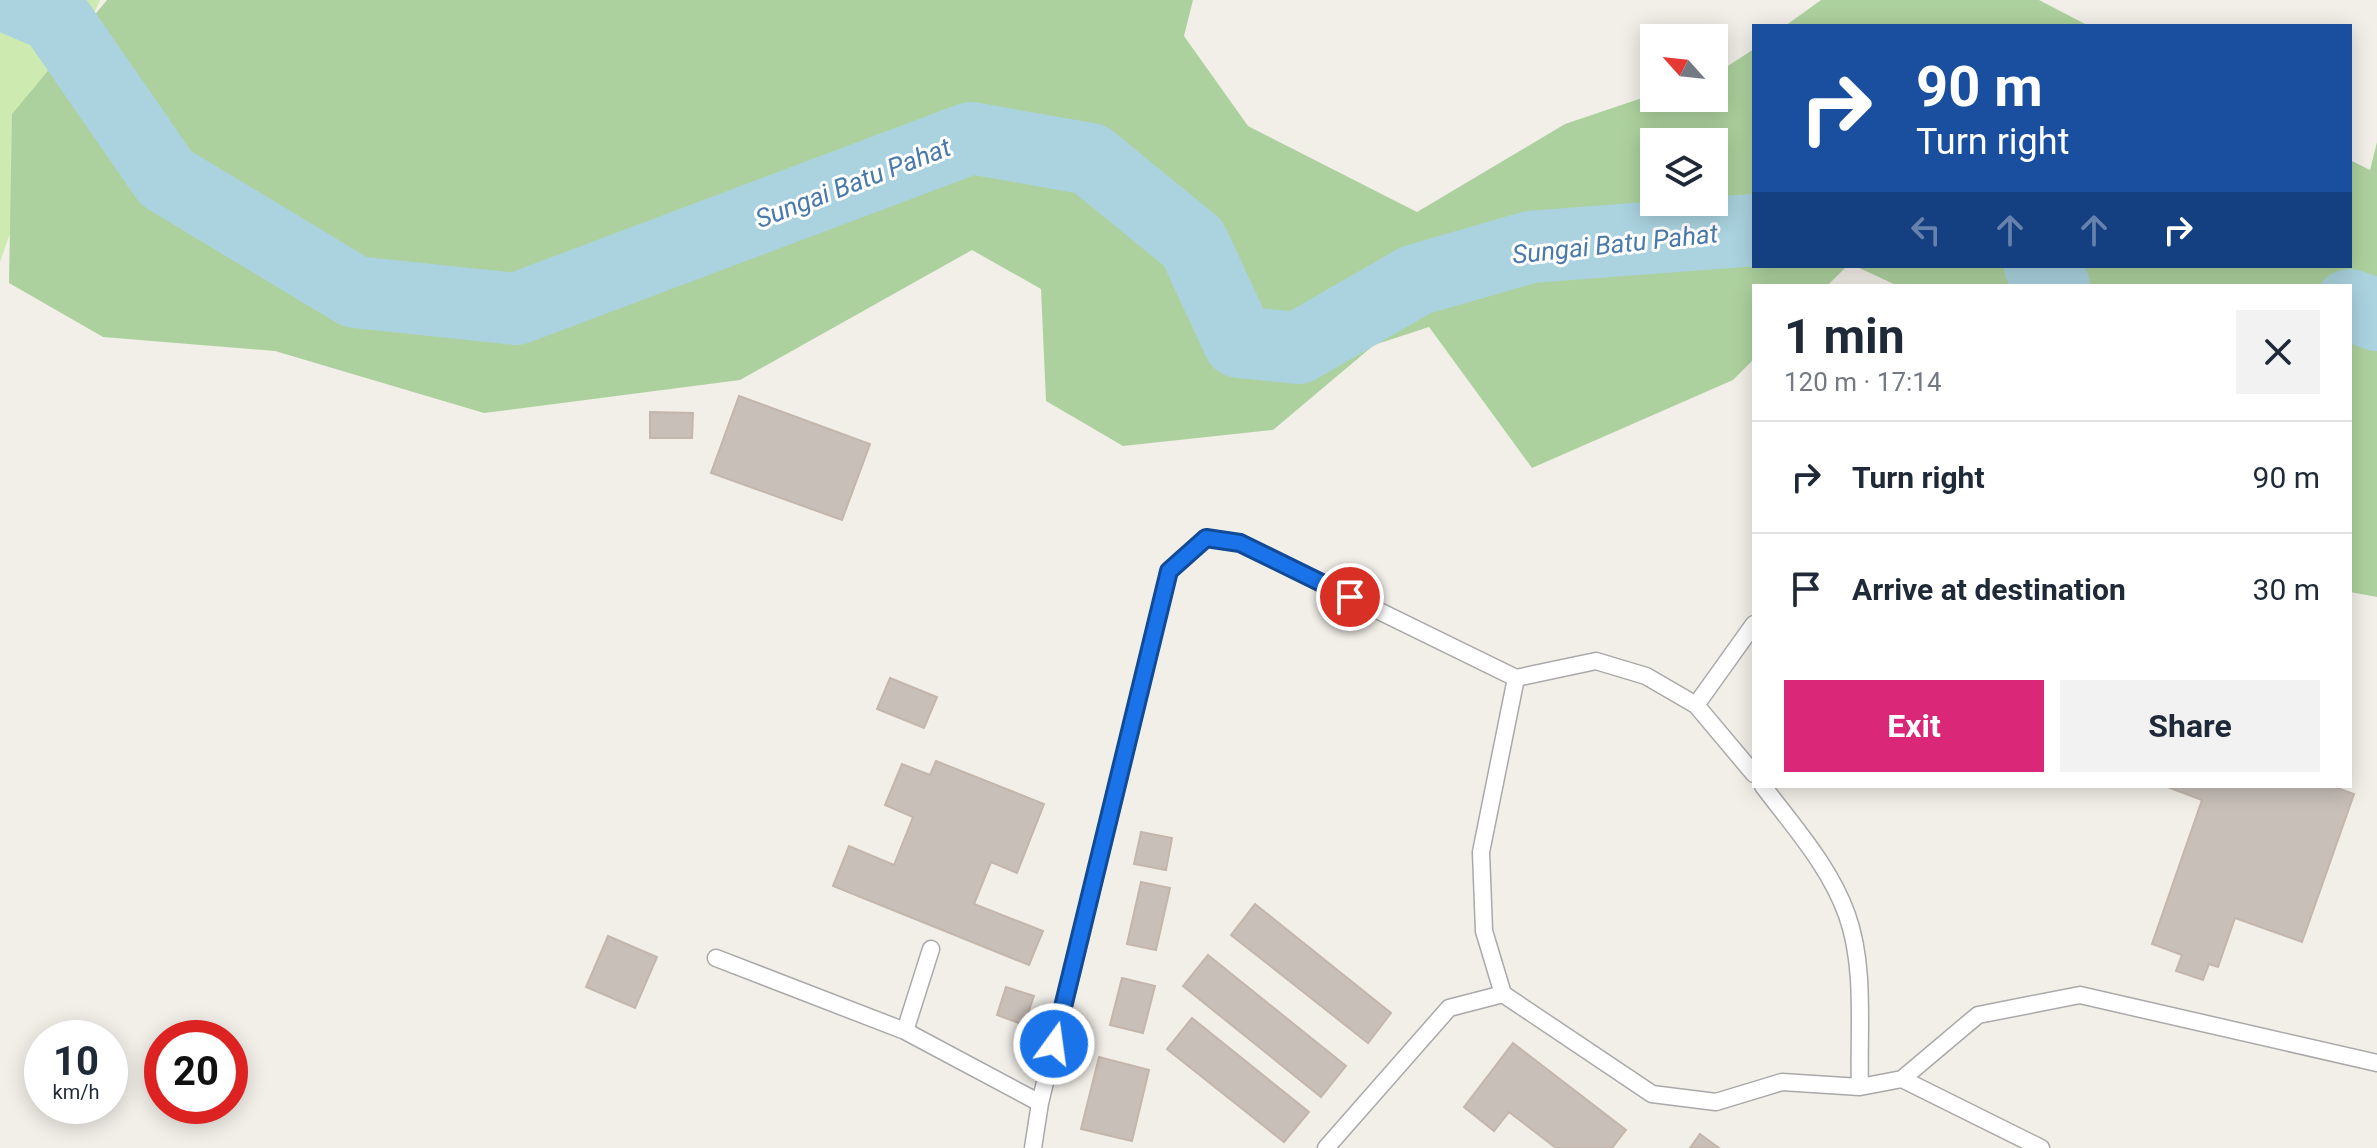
<!DOCTYPE html>
<html lang="en">
<head>
<meta charset="utf-8">
<style>
  :root { --surface:#fff; --page:#f2f2f3; --text:#1f2937; --muted:#747a83; --line:#e0e1e3; --accent:#db2777 }
  body { margin:0; font-family:Roboto,sans-serif; background:var(--page); color:var(--text); height:100vh; display:flex; flex-direction:column; font-size:30px; white-space:nowrap }
  * { box-sizing:border-box; margin:0 }
  p { font-size:26px; color:var(--muted) }
  .icon { flex:none; width:44px; height:44px; fill:none; stroke:currentColor; stroke-width:2; stroke-linecap:round; stroke-linejoin:round }
  .map { position:relative; flex:1; overflow:hidden }
  .panel { position:absolute; left:1752px; top:284px; width:600px; height:504px; display:flex; flex-direction:column; background:var(--surface); border-radius:0px; box-shadow:0 4px 20px #0003 }
  .panel>* { flex:none }
  .hud { position:absolute; left:1752px; top:24px; width:600px; height:244px; border-radius:0px; box-shadow:0 4px 20px #0003; background:#1a4fa0; color:#fff; overflow:hidden }
  .needle { width:52px; rotate:297deg }
  .controls { position:absolute; left:1640px; top:24px; display:grid; gap:16px }
  .controls a { display:grid; place-items:center; width:88px; height:88px; border-radius:0px; background:var(--surface); box-shadow:0 4px 20px #0003; font-size:40px }
  .speed { position:absolute; left:24px; top:1020px; display:flex; gap:16px; font-size:40px; font-weight:700; text-align:center }
  .speed>* { display:grid; place-content:center; width:104px; height:104px; border-radius:50%; background:var(--surface); box-shadow:0 4px 20px #0003; line-height:1 }
  .speed small { font-size:20px; font-weight:400 }
  .speed .limit { border:12px solid #d22; background:#fff; color:#111 }
  .pin { position:absolute; display:grid; place-items:center; width:68px; height:68px; color:#fff; margin:-34px; border:4px solid #fff; border-radius:50%; box-shadow:0 2px 8px #0007 }
  .me { position:absolute; width:88px; margin:-44px; rotate:14deg; stroke-linejoin:round; filter:drop-shadow(0 0 6px #0008) }
  .turn { display:flex; align-items:center; gap:28px; height:168px; padding:0 32px; font-size:36px }
  .turn .icon { width:104px; height:104px; stroke-width:2.5 }
  .turn b { display:block; font-size:56px; line-height:68px }
  .lanes { display:flex; align-items:center; height:76px; padding:0 32px; background:#0003; justify-content:center; gap:40px; direction:ltr }
  .lanes .off { opacity:.35 }
  .round { display:grid; place-items:center; flex:none; width:84px; height:84px; border-radius:0px; background:var(--page) }
  .overview { display:flex; align-items:center; justify-content:space-between; height:136px; padding:0 32px }
  h1 { font-size:48px; font-weight:700; line-height:60px }
  .primary-button { display:flex; gap:16px; margin-top:auto; padding:16px 32px }
  .primary-button a { flex:1; height:92px; border-radius:0px; background:var(--accent); color:#fff; font-size:32px; font-weight:700; line-height:92px; text-align:center }
  .primary-button a+a { background:var(--page); color:var(--text) }
  ul { padding:0; list-style:none }
  li { display:flex; align-items:center; gap:24px; height:112px; padding:0 32px; border-top:2px solid var(--line) }
  li div { flex:1 }
  li b { display:block; font-size:30px }
  li em { font-style:normal }
  .map>svg:first-child { display:block }
  .grass { fill:#cdebb0 }
  .forest { fill:#add19e; fill-rule:evenodd }
  .lines { fill:none; stroke-linecap:round; stroke-linejoin:round }
  .river { stroke:#aad3df; stroke-width:72 }
  .building { fill:#c7bfb8; stroke:#c4b6ab; stroke-width:2 }
  .lane-casing { stroke:#a9a9a9; stroke-width:19 }
  .lane { stroke:#fff; stroke-width:16 }
  .route-casing { stroke:#114b97; stroke-width:20 }
  .route { stroke:#1a73e8; stroke-width:14 }
  .labels { text-anchor:middle; dominant-baseline:central; stroke-width:6; stroke-linejoin:round; paint-order:stroke }
  .water-label { font-size:26px; font-style:italic; fill:#4a7aab; stroke:#fff }
</style>
</head>
<body>
<div class="map">
<svg width="2377" height="1148" viewBox="0 0 2377 1148">
  <rect width="100%" height="100%" fill="#f2efe9"/>
  <path class="grass" d="M0 0H100L59 94 0 262Z"/>
  <path class="forest" d="M107 0H1193L1184 36 1248 126 1417 212 1565 124 1654 94V98H1714V75L1754 49V266H1847L1827 286H1754V359L1733 380 1532 468 1429 327 1374 345 1273 430 1123 446 1046 401 1041 289 972 250 740 380 484 413 275 351 103 337 9 283 12 114ZM1654 142H1714V202H1654Z
    M1821 0H2039L2089 26H1785Z
    M2377 142V597L2350 592V286H1898L1855 266H2350V160L2370 170Z"/>
  <g class="lines">
    <path class="river" d="M16 0 54 16 166 178 355 292 516 309 971 138 1090 159 1193 243 1239 342 1298 348 1416 280 1530 247 1754 230
      M2040 266 2054 286
      M2350 305 2377 315"/>
  </g>
  <path class="building" d="M739 396 870 444 842 520 711 473Z
    M650 412 693 413 692 438H650Z
    M890 678 937 697 924 728 877 709Z
    M936 761 1044 804 1017 873 991 862 974 904 1043 931 1029 965 833 886 849 846 894 865 913 817 885 805 902 764 930 775Z
    M2332 786 2354 794 2302 942 2235 918 2218 967 2209 964 2203 980 2176 971 2182 955 2152 944 2202 800 2165 786Z
    M1141 832 1172 838 1166 870 1134 864Z
    M1141 882 1170 888 1156 950 1127 944Z
    M1255 904 1391 1013 1368 1043 1231 935Z
    M608 936 657 957 635 1008 586 987Z
    M1208 955 1346 1066 1321 1097 1183 986Z
    M1122 978 1155 986 1143 1033 1110 1025Z
    M1006 987 1034 996 1024 1025 997 1015Z
    M1192 1018 1309 1112 1284 1142 1167 1049Z
    M1513 1043 1626 1130 1612 1148H1556L1509 1112 1494 1131 1464 1107Z
    M1099 1057 1149 1070 1132 1141 1081 1129Z
    M1700 1134 1719 1148H1690Z"/>
  <g class="lines">
    <g class="lane-casing">
      <path id="lane" d="M1516 678 1596 661 1646 676 1696 705 1754 774
        M1696 705 1754 624
        M1763 786C1794 827 1830 867 1847 915 1866 968 1858 1032 1860 1087
        M716 958 905 1031 1040 1103
        M905 1031 931 949
        M1902 1079 1978 1015 2080 995 2377 1063
        M1033 1148 1040 1103 1169 571 1206 538 1240 543 1516 678 1481 852 1484 931 1503 994 1652 1094 1716 1102 1782 1082 1860 1087 1902 1079 2041 1148
        M1326 1148 1449 1008 1503 994"/>
    </g>
    <use href="#lane" class="lane"/>
  </g>
  <g class="lines">
    <g class="route-casing">
      <path id="route" d="M1054 1044 1169 571 1206 538 1240 543 1350 597"/>
    </g>
    <use href="#route" class="route"/>
  </g>
  <g class="labels">
    <g class="water-label">
      <text transform="translate(853 183) rotate(-21)">Sungai Batu Pahat</text>
      <text transform="translate(1615 244) rotate(-6)">Sungai Batu Pahat</text>
    </g>
  </g>
</svg>
<div class="controls">
<a><svg class="needle" viewBox="-14 -14 28 28"><path d="M0-13l5 13h-10z" fill="#e53935"/><path d="M0 13l5-13h-10z" fill="#747a83"/></svg></a>
<a><svg class="icon" aria-label="layers" viewBox="0 0 24 24"><path d="M12 4l9 5-9 5-9-5zM3 14l9 5 9-5"/></svg></a>
</div>
<div class="speed"><div>10<small>km/h</small></div><div class="limit">20</div></div>
<div class="pin" style="left:1350px;top:597px;background:#d93025"><svg class="icon" aria-label="arrive" viewBox="0 0 24 24"><path d="M6 21V4h12l-3 4 3 4H6"/></svg></div>
<svg class="me" style="left:1054px;top:1044px" viewBox="-20 -20 40 40"><circle r="17" fill="#1a73e8" stroke="#fff" stroke-width="3"/><path d="M0-11L8 9 0 5-8 9z" fill="#fff"/></svg>
<div class="hud">
<div class="turn"><svg class="icon" aria-label="right" viewBox="0 0 24 24"><path d="M7 20v-9h11M14 6l5 5-5 5"/></svg><div><b>90 m</b>Turn right</div></div>
<div class="lanes"><svg class="icon off" aria-label="left" viewBox="0 0 24 24"><path d="M17 20v-9H6M10 6l-5 5 5 5"/></svg><svg class="icon off" aria-label="ahead" viewBox="0 0 24 24"><path d="M12 20V5M6 11l6-6 6 6"/></svg><svg class="icon off" aria-label="ahead" viewBox="0 0 24 24"><path d="M12 20V5M6 11l6-6 6 6"/></svg><svg class="icon" aria-label="right" viewBox="0 0 24 24"><path d="M7 20v-9h11M14 6l5 5-5 5"/></svg></div>
</div>
<section class="panel">
<div class="overview"><div><h1>1 min</h1><p>120 m · 17:14</p></div><a class="round"><svg class="icon" aria-label="close" viewBox="0 0 24 24"><path d="M6 6l12 12M18 6L6 18"/></svg></a></div>
<ul>
<li><svg class="icon" aria-label="right" viewBox="0 0 24 24"><path d="M7 20v-9h11M14 6l5 5-5 5"/></svg><div><b>Turn right</b></div><em>90 m</em></li>
<li><svg class="icon" aria-label="arrive" viewBox="0 0 24 24"><path d="M6 21V4h12l-3 4 3 4H6"/></svg><div><b>Arrive at destination</b></div><em>30 m</em></li>
</ul>
<div class="primary-button"><a>Exit</a><a>Share</a></div>
</section>
</div>
</body>
</html>
